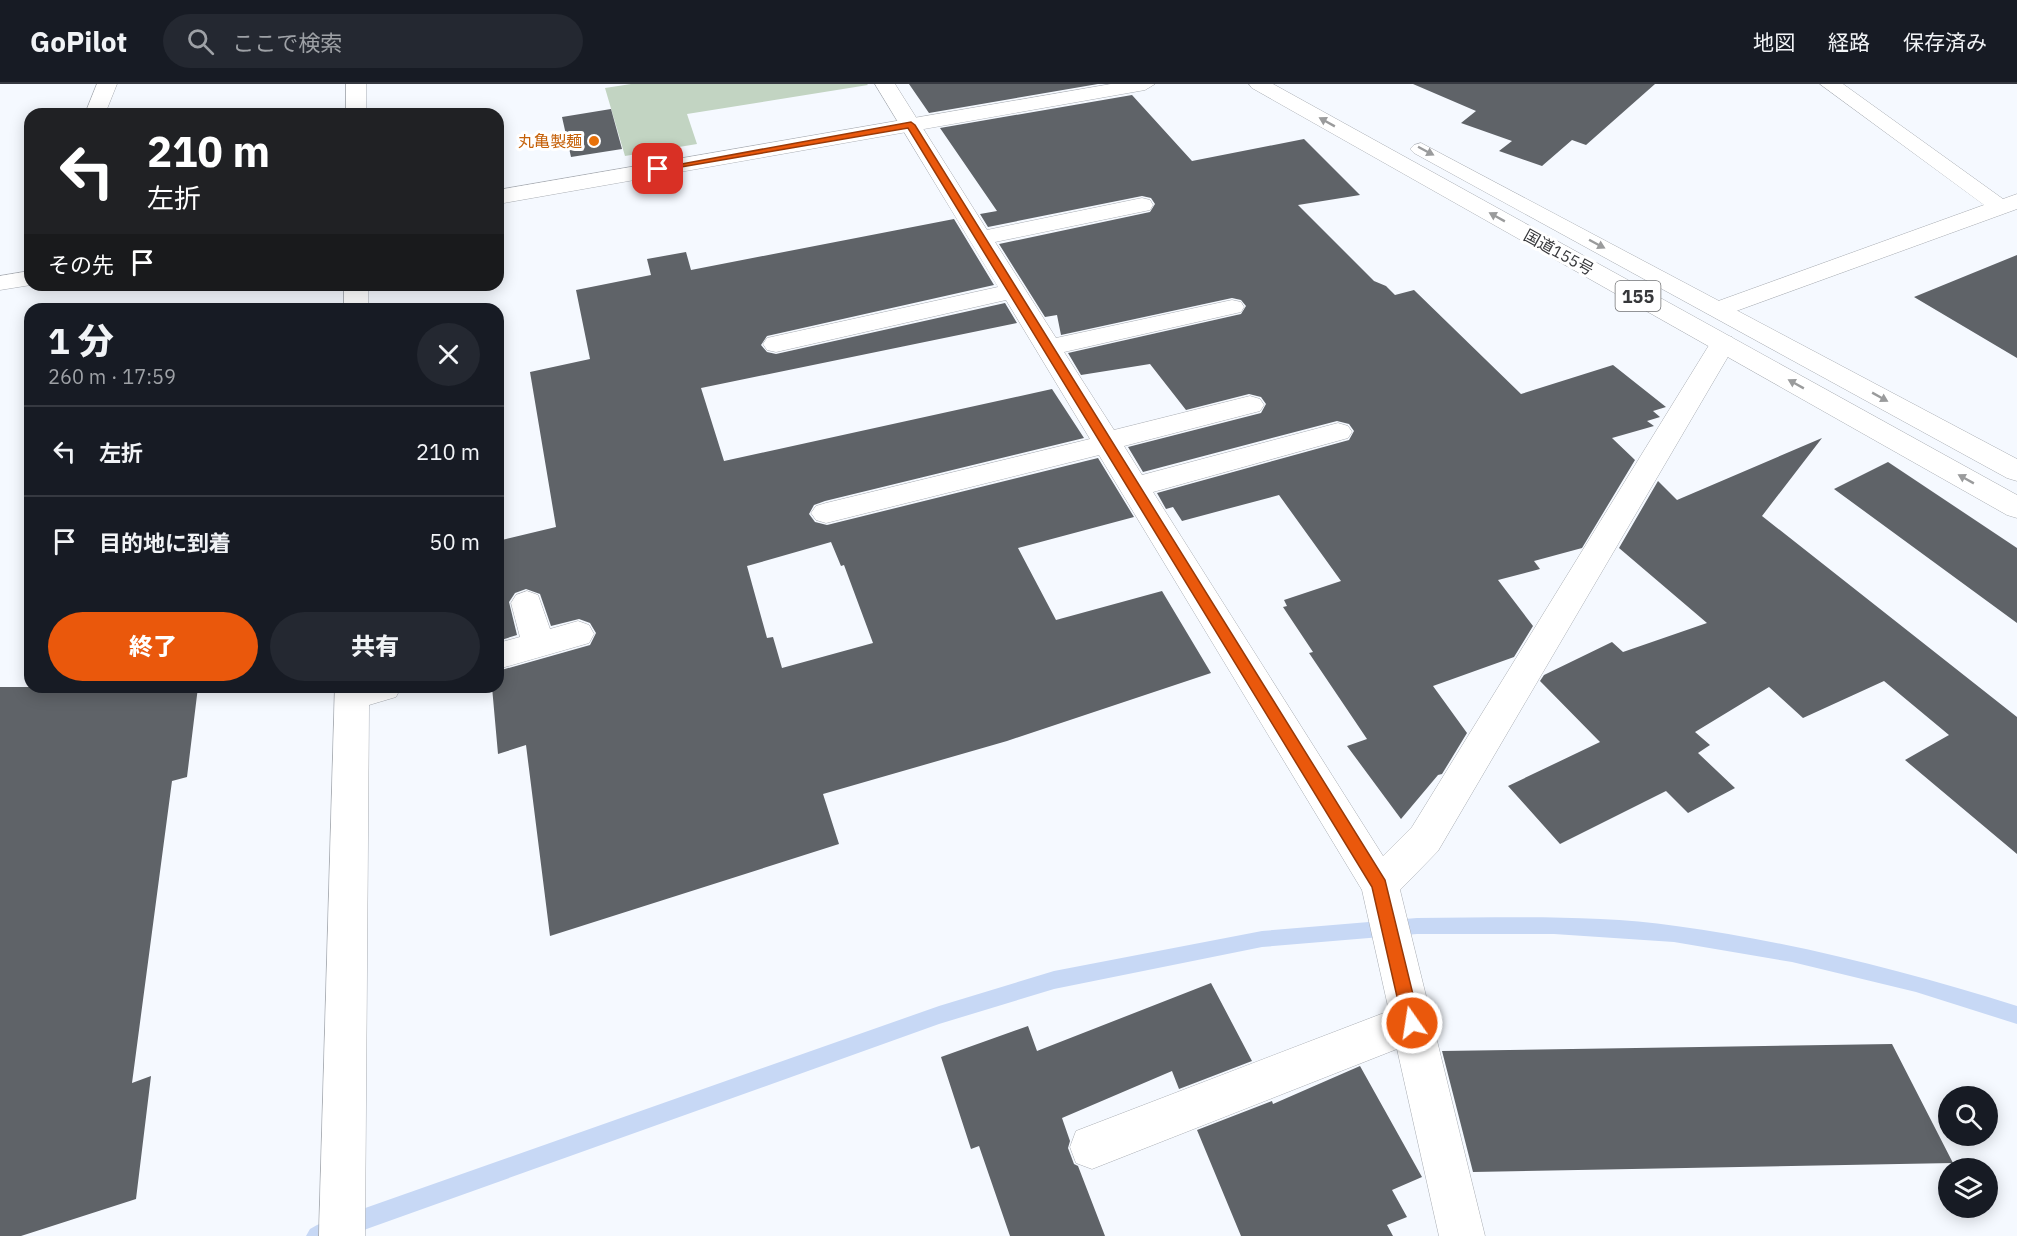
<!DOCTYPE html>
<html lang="ja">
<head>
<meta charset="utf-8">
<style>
  :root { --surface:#171b24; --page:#242831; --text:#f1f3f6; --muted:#9ea1a6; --line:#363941; --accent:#ea580c }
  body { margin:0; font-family:"IBM Plex Sans","Noto Sans JP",sans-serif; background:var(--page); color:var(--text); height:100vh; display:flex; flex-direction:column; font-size:22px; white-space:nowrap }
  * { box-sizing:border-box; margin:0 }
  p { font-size:20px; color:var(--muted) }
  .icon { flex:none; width:33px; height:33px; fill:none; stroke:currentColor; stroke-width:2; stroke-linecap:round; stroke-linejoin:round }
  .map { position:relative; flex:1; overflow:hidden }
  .details { position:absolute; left:24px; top:219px; width:480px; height:390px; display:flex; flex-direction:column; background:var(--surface); border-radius:18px; box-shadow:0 3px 15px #0003 }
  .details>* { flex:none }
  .hud { position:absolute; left:24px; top:24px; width:480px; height:183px; border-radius:18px; box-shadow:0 3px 15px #0003; background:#202124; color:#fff; overflow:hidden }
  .tools { position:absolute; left:1938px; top:1002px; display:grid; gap:12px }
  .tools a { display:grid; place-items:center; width:60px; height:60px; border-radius:50%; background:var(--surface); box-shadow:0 3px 15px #0003; font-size:30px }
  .pin { position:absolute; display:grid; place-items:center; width:51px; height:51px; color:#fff; margin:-26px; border-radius:12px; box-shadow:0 3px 9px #0006 }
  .me { position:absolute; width:66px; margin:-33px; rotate:347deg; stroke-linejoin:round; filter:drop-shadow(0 0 4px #0008) }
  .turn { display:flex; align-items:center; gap:21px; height:126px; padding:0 24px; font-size:27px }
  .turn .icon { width:78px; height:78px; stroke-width:2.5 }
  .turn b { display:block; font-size:42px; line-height:51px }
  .then { display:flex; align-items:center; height:57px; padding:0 24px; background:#0003; gap:12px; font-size:22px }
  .round { display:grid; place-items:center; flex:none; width:63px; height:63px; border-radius:32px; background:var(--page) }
  .head { display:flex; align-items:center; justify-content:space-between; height:102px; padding:0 24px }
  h1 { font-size:36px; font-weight:800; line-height:45px }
  .cta { display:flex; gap:12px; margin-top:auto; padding:12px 24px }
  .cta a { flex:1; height:69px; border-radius:36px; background:var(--accent); color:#fff; font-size:24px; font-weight:800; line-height:69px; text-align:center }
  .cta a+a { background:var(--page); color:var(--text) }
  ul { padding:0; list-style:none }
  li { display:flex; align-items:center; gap:18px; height:90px; padding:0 24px; border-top:2px solid var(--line) }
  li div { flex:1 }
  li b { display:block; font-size:22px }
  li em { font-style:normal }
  header { display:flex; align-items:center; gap:36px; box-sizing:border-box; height:84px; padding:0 30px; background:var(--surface); border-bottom:2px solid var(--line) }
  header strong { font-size:28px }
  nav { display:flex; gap:33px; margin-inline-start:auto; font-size:21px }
  .search { width:420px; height:54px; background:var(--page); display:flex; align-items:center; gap:15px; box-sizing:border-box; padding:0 21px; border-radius:33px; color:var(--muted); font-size:22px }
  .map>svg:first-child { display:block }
  .green { fill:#c2d4c2 }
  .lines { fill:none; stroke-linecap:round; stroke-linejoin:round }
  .stream { fill:#c7d8f5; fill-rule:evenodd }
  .building { fill:#5f6368; fill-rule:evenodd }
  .street-casing { stroke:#a8acb2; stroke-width:1 }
  .secondary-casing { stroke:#a8acb2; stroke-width:1 }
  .highway-casing { stroke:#a8acb2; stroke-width:1 }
  .street { fill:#fff; fill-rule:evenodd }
  .secondary { fill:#fff; fill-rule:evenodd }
  .highway { fill:#fff; fill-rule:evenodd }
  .oneway { fill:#9a9b9c }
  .route { fill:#ea580c; stroke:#983908; stroke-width:1.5 }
  .food-dot { fill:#e8710a; stroke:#fff; stroke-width:2 }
  .labels { text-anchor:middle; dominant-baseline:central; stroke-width:6; stroke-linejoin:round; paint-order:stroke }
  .far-food-label { font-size:16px; fill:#c56008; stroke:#fff; text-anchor:end }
  .far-street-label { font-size:16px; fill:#36373a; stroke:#fff }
  .shield { fill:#fff; stroke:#727375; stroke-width:1.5 }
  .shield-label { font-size:18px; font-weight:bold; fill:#36373a }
</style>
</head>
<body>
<header>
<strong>GoPilot</strong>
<div class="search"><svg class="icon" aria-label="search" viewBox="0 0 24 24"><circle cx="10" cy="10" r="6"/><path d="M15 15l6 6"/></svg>ここで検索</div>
<nav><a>地図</a><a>経路</a><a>保存済み</a></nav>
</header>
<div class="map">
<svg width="2017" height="1152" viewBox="0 0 2017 1152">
  <rect width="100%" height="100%" fill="#f5f9ff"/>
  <path class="green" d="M631 0H867L868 1 687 30 697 60 625 72 605 4Z"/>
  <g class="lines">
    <path class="stream" d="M1417 834C1503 834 1591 830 1676 842 1793 858 1905 887 2017 922V940L1916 908 1792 878 1674 858 1554 850H1417L1262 863 1054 905 939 940 347 1152H306L310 1145 317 1141 939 922 1054 887 1262 847Z"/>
  </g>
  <path class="building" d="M909 0H1098L929 29Z
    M1413 0H1655L1586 61 1572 56 1542 82 1499 67 1512 57 1461 39 1476 27Z
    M1132 11 1192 77 1304 55 1360 111 1298 121 1374 197 1386 202 1395 211 1414 206 1521 310 1613 281 1666 323 1653 327 1660 333 1647 337 1654 342 1612 354 1635 376 1582 464 1534 477 1540 485 1498 496 1533 542 1514 573 1433 602 1467 649 1442 690 1438 691 1401 735 1347 662 1367 655 1309 569 1313 568 1283 523 1287 522 1284 516 1341 497 1279 411 1182 437 1173 423 1166 425 1157 409 1349 356 1354 347 1349 340 1337 337 1143 388 1128 363 1261 329 1266 320 1261 313 1249 310 1186 326 1150 280 1081 291 1068 269 1241 230 1246 222 1241 216 1232 214 1061 251 1057 231 1045 233 999 160 1150 128 1155 120 1151 114 1142 112 988 143 980 130 997 127 940 44Z
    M611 25 622 65 571 73 562 33Z
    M954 135 994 201 767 252 761 261 767 268 776 270 1005 219 1017 239 701 304 724 377 1052 305 1084 354 825 417 814 421 809 430 815 438 827 441 1098 374 1134 433 1018 464 1056 536 1162 507 1211 589 1007 657 823 710 839 760 550 852 526 661 498 670 492 603H498V587L590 561 596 549 590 539 579 535 551 542 540 510 526 505 515 509 509 518 517 551 498 557V457L556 443 530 288 590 275 576 206 651 191 647 175 686 168 691 186ZM831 458 841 482 844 481 873 559 782 584 773 553 767 554 747 482Z
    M2017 171V274L1914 213Z
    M1822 354 1762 432 2017 633V770L1905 676 1949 651 1884 597 1803 634 1769 603 1695 648 1710 661 1698 669 1735 704 1688 729 1666 707 1560 760 1508 702 1600 658 1540 597 1544 591 1612 558 1623 568 1707 539 1619 464 1658 397 1677 416Z
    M1888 378 2017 464V539L1834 405Z
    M0 603H198L187 693 172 697 132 999 151 992 136 1115 21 1152H0Z
    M1211 899 1252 977 1179 1005 1172 987 1062 1034 1070 1057 1068 1064 1074 1080 1078 1082 1105 1152H1010L979 1062 971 1065 941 973 1028 942 1037 967Z
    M1892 960 1953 1079 1473 1088 1442 967Z
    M1360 982 1422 1093 1392 1106 1407 1133 1387 1141 1393 1152H1241L1197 1046 1272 1017 1273 1020Z"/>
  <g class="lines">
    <g class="street-casing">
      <path id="street" d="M97 0H117L105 30H85Z
        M346 0H366V30H346Z
        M875 0H895L987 146 1142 114 1150 116 1153 121 1150 126 995 158 1056 254 1232 216 1241 218 1244 223 1241 228 1064 268 1114 346 1250 312 1260 315 1264 321 1260 327 1124 362 1142 391 1338 339 1348 342 1352 348 1348 354 1153 408 1383 772 1412 743 1714 253 1723 251 1732 253 1736 259 1438 767 1400 806 1485 1152H1439L1397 965 1092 1085 1076 1079 1070 1063 1076 1047 1389 927 1362 806 1099 371 826 439 816 436 811 429 816 422 826 419 1090 355 1006 216 776 268 767 266 763 260 767 254 776 252 998 203Z
        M1820 0H1843L2003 115 2017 110V125L1728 230 1719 232 1710 230 1707 225 1710 220 1984 121Z
        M344 201H368V225H344Z
        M527 507 538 511 550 545 578 537 589 541 594 550 589 559 498 585V559L520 553 511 519 516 511Z
        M335 603H401L396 613 369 621 365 1152H319Z"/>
    </g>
    <g class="secondary-casing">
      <path id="secondary" d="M1111 0H1155L1145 6 498 120V106Z
        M30 187 31 201 0 206V192Z"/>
    </g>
    <g class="highway-casing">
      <path id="highway" d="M1249 0H1273L2017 411V434L2007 431 1252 4Z
        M1421 59 2017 375V397L2007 394 1414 69 1410 65 1414 61Z"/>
    </g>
    <use href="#street" class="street"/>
    <use href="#secondary" class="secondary"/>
    <use href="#highway" class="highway"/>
  </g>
  <defs><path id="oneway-solid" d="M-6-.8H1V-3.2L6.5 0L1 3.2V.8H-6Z" transform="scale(1.5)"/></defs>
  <g class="oneway">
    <use href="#oneway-solid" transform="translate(1327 38) rotate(-151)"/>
    <use href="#oneway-solid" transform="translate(1426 67) rotate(28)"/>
    <use href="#oneway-solid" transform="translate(1497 133) rotate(-151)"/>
    <use href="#oneway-solid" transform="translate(1597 160) rotate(28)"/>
    <use href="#oneway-solid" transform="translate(1796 300) rotate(-151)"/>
    <use href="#oneway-solid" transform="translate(1880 313) rotate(29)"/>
    <use href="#oneway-solid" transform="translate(1966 395) rotate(-151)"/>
  </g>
  <path class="route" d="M911 38 915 41 1385 796 1420 939 1418 945 1412 947 1405 945 1403 939 1372 803 908 44 658 87 654 85Z"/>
  <circle class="food-dot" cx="594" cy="57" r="6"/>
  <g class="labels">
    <g class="far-food-label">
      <text x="582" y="57">丸亀製麺</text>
    </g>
    <g class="far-street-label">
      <text transform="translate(1559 168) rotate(29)">国道155号</text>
    </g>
    <rect class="shield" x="1615.5" y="197" width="45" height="30" rx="4.5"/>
    <g class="shield-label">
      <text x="1638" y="212">155</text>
    </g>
  </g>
</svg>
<div class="tools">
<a><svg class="icon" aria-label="search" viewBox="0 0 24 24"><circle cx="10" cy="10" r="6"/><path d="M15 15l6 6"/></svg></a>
<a><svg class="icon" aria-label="layers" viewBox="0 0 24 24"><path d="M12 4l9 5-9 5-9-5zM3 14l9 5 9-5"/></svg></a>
</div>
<div class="pin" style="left:658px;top:85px;background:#d93025"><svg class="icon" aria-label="arrive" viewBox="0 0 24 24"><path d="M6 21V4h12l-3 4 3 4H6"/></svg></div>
<svg class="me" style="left:1412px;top:939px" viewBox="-20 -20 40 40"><circle r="17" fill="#ea580c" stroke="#fff" stroke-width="3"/><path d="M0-11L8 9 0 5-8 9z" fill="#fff"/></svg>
<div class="hud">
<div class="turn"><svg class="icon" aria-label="left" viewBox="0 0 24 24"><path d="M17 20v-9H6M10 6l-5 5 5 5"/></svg><div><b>210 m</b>左折</div></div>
<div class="then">その先<svg class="icon" aria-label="arrive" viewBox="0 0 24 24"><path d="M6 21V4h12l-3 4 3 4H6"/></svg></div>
</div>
<section class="details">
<div class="head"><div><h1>1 分</h1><p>260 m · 17:59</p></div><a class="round"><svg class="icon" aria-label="close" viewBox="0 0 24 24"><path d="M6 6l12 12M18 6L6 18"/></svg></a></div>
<ul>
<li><svg class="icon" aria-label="left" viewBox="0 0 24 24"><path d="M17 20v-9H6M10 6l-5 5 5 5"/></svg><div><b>左折</b></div><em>210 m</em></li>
<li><svg class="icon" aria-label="arrive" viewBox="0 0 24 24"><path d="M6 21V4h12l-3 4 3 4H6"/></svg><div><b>目的地に到着</b></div><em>50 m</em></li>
</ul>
<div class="cta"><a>終了</a><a>共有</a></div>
</section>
</div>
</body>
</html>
